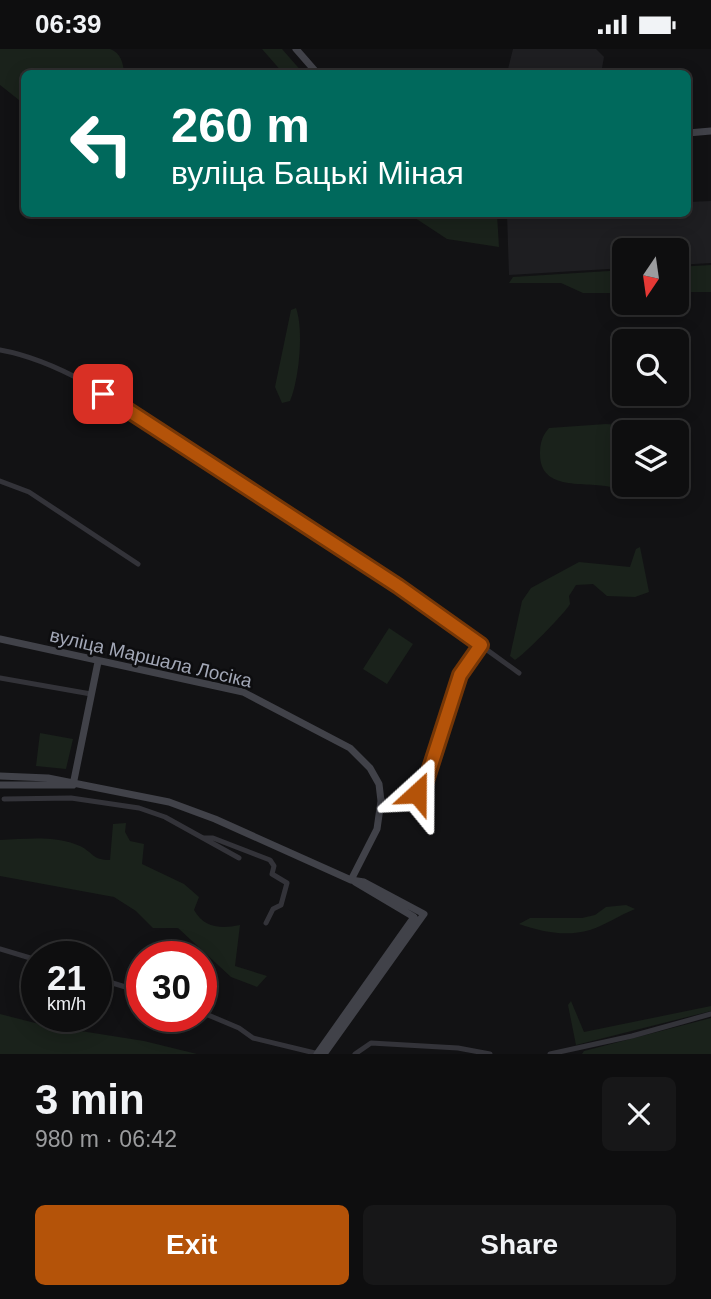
<!DOCTYPE html>
<html lang="en">
<head>
<meta charset="utf-8">
<style>
  :root { --surface:#0e0e0f; --page:#171718; --text:#f1f3f6; --muted:#9b9c9e; --line:#2e2e2f; --accent:#b45309 }
  body { margin:0; font-family:Arial,sans-serif; background:var(--page); color:var(--text); height:100vh; display:flex; flex-direction:column; font-size:26px; white-space:nowrap }
  * { box-sizing:border-box; margin:0 }
  p { font-size:23px; color:var(--muted) }
  .icon { flex:none; width:38px; height:38px; fill:none; stroke:currentColor; stroke-width:2; stroke-linecap:round; stroke-linejoin:round }
  .map { position:relative; height:1005px; overflow:hidden }
  .drawer { display:flex; flex-direction:column; background:var(--surface); flex:1 }
  .drawer>* { flex:none }
  .banner { position:absolute; left:21px; top:21px; width:670px; height:147px; border-radius:10px; box-shadow:0 4px 18px #0003,0 0 0 2px var(--line); background:#00695c; color:#fff; overflow:hidden }
  .needle { width:46px; rotate:193deg }
  .controls { position:absolute; left:612px; top:189px; display:grid; gap:14px }
  .controls a { display:grid; place-items:center; width:77px; height:77px; border-radius:10px; background:var(--surface); box-shadow:0 4px 18px #0003,0 0 0 2px var(--line); font-size:35px }
  .speed { position:absolute; left:21px; top:892px; display:flex; gap:14px; font-size:35px; font-weight:700; text-align:center }
  .speed>* { display:grid; place-content:center; width:91px; height:91px; border-radius:50%; background:var(--surface); box-shadow:0 4px 18px #0003,0 0 0 2px var(--line); line-height:1 }
  .speed small { font-size:18px; font-weight:400 }
  .speed .limit { border:10px solid #d22; background:#fff; color:#111 }
  .pin { position:absolute; display:grid; place-items:center; width:60px; height:60px; color:#fff; margin:-30px; border-radius:14px; box-shadow:0 4px 10px #0006 }
  .me { position:absolute; width:77px; margin:-38px; rotate:24deg; stroke-linejoin:round; filter:drop-shadow(0 0 5px #0008) }
  .turn { display:flex; align-items:center; gap:24px; height:147px; padding:0 35px; font-size:32px }
  .turn .icon { width:91px; height:91px; stroke-width:2.5 }
  .turn b { display:block; font-size:49px; line-height:60px }
  .round { display:grid; place-items:center; flex:none; width:74px; height:74px; border-radius:10px; background:var(--page) }
  .summary { display:flex; align-items:center; justify-content:space-between; height:119px; padding:0 35px }
  h1 { font-size:42px; font-weight:600; line-height:52px }
  .action { display:flex; gap:14px; margin-top:auto; padding:14px 35px }
  .action a { flex:1; height:80px; border-radius:10px; background:var(--accent); color:#fff; font-size:28px; font-weight:600; line-height:80px; text-align:center }
  .action a+a { background:var(--page); color:var(--text) }
  .status { display:flex; justify-content:space-between; align-items:center; height:49px; padding:0 35px; background:var(--surface); direction:ltr }
  .status svg { height:19px; fill:currentColor }
  .map>svg:first-child { display:block }
  .built { fill:#1e1e21 }
  .green { fill:#1a221b }
  .lines { fill:none; stroke-linecap:round; stroke-linejoin:round }
  .minor { stroke:#333339; stroke-width:5 }
  .secondary { stroke:#414249; stroke-width:7 }
  .route-casing { stroke:#753606; stroke-width:18 }
  .route { stroke:#b45309; stroke-width:12 }
  .labels { text-anchor:middle; dominant-baseline:central; stroke-width:5; stroke-linejoin:round; paint-order:stroke }
  .street-label { font-size:19px; fill:#a2a7b6; stroke:#0d0d0f }
</style>
</head>
<body>
<div class="status"><b>06:39</b><svg viewBox="0 0 49 12"><path d="M0 12V9h3v3zM5 12V6h3v6zM10 12V3h3v9zM15 12V0h3v12zM26 1h20v11H26zM47 4h2v5h-2z"/></svg></div>
<div class="map">
<svg width="711" height="1005" viewBox="0 0 711 1005">
  <rect width="100%" height="100%" fill="#121214"/>
  <path class="built" d="M513 0H596L604 8 602 19 592 24H511L508 20Z
    M711 152V214L677 216V201H625V219L509 226 507 165 688 164V153Z"/>
  <path class="green" d="M0 0H110C121 4 123 14 124 24H24V55L0 36Z
    M262 0H282L303 24H283Z
    M409 165H497L499 198 447 190Z
    M711 216V243H677V218Z
    M625 221V244H583L561 234H509L513 228Z
    M296 259C304 281 299 331 290 352L282 354 275 338 291 261Z
    M606 375 618 376C629 395 628 423 611 438 585 432 540 443 540 405 540 394 542 387 549 379Z
    M640 498 649 543 635 548 607 547 593 535 576 536 569 547 570 555C566 563 522 608 515 611L510 607 522 552 531 539 579 513 630 518 636 500Z
    M389 579 413 595 387 635 363 620Z
    M40 684 73 690 66 720 36 717Z
    M126 774 125 783 130 792 144 795 142 815 184 835 199 848 194 861C204 879 221 880 240 876L235 917 267 927 257 938 231 928 178 879H153L136 862 114 848 0 827V791C26 790 55 786 80 797 94 804 92 811 110 811L113 775Z
    M626 856 635 860C620 866 605 876 590 881 565 888 543 883 519 875L530 869H582L595 866 606 858Z
    M571 952 584 983 711 957V962L576 996 568 956Z
    M0 965 43 976 144 992 197 1005H0Z
    M711 969V1005H582L584 1002Z"/>
  <g class="lines">
    <path class="minor" d="M0 301C73 314 142 370 204 410 311 480 416 549 519 624
      M0 432 29 443 138 515
      M0 629 91 645
      M4 750 71 749 139 759 165 768 239 809
      M381 752C400 752 413 749 425 735L460 626 481 596
      M204 789H213L270 811 274 817 272 825 287 834 281 856 273 860 266 874
      M0 900 37 911
      M96 929 142 943
      M201 963 239 979 253 989 319 1005
      M355 1005 371 994 458 999 490 1005
      M550 1005 632 987 711 965"/>
    <path class="secondary" d="M296 0 317 24
      M688 84 711 82
      M0 590 243 643 350 699 370 719 379 735 381 752 377 780 351 831
      M0 727 48 729 169 753 215 770 351 831 364 833 424 865 324 1005
      M0 736H72
      M73 736 98 613
      M317 1005 414 868 355 833"/>
  </g>
  <g class="lines">
    <g class="route-casing">
      <path id="route" d="M103 345 398 537 481 596 460 626 425 735 417 744"/>
    </g>
    <use href="#route" class="route"/>
  </g>
  <g class="labels">
    <g class="street-label">
      <text transform="translate(151 609) rotate(13)">вуліца Маршала Лосіка</text>
    </g>
  </g>
</svg>
<div class="controls">
<a><svg class="needle" viewBox="-14 -14 28 28"><path d="M0-13l5 13h-10z" fill="#e53935"/><path d="M0 13l5-13h-10z" fill="#9b9c9e"/></svg></a>
<a><svg class="icon" aria-label="search" viewBox="0 0 24 24"><circle cx="10" cy="10" r="6"/><path d="M15 15l6 6"/></svg></a>
<a><svg class="icon" aria-label="layers" viewBox="0 0 24 24"><path d="M12 4l9 5-9 5-9-5zM3 14l9 5 9-5"/></svg></a>
</div>
<div class="speed"><div>21<small>km/h</small></div><div class="limit">30</div></div>
<div class="pin" style="left:103px;top:345px;background:#d93025"><svg class="icon" aria-label="arrive" viewBox="0 0 24 24"><path d="M6 21V4h12l-3 4 3 4H6"/></svg></div>
<svg class="me" style="left:417px;top:744px" viewBox="-20 -20 40 40"><path d="M0-17L14 15 0 8-14 15z" fill="#b45309" stroke="#fff" stroke-width="4"/></svg>
<div class="banner">
<div class="turn"><svg class="icon" aria-label="left" viewBox="0 0 24 24"><path d="M17 20v-9H6M10 6l-5 5 5 5"/></svg><div><b>260 m</b>вуліца Бацькі Міная</div></div>
</div>
</div>
<section class="drawer">
<div class="summary"><div><h1>3 min</h1><p>980 m · 06:42</p></div><a class="round"><svg class="icon" aria-label="close" viewBox="0 0 24 24"><path d="M6 6l12 12M18 6L6 18"/></svg></a></div>
<div class="action"><a>Exit</a><a>Share</a></div>
</section>
</body>
</html>
